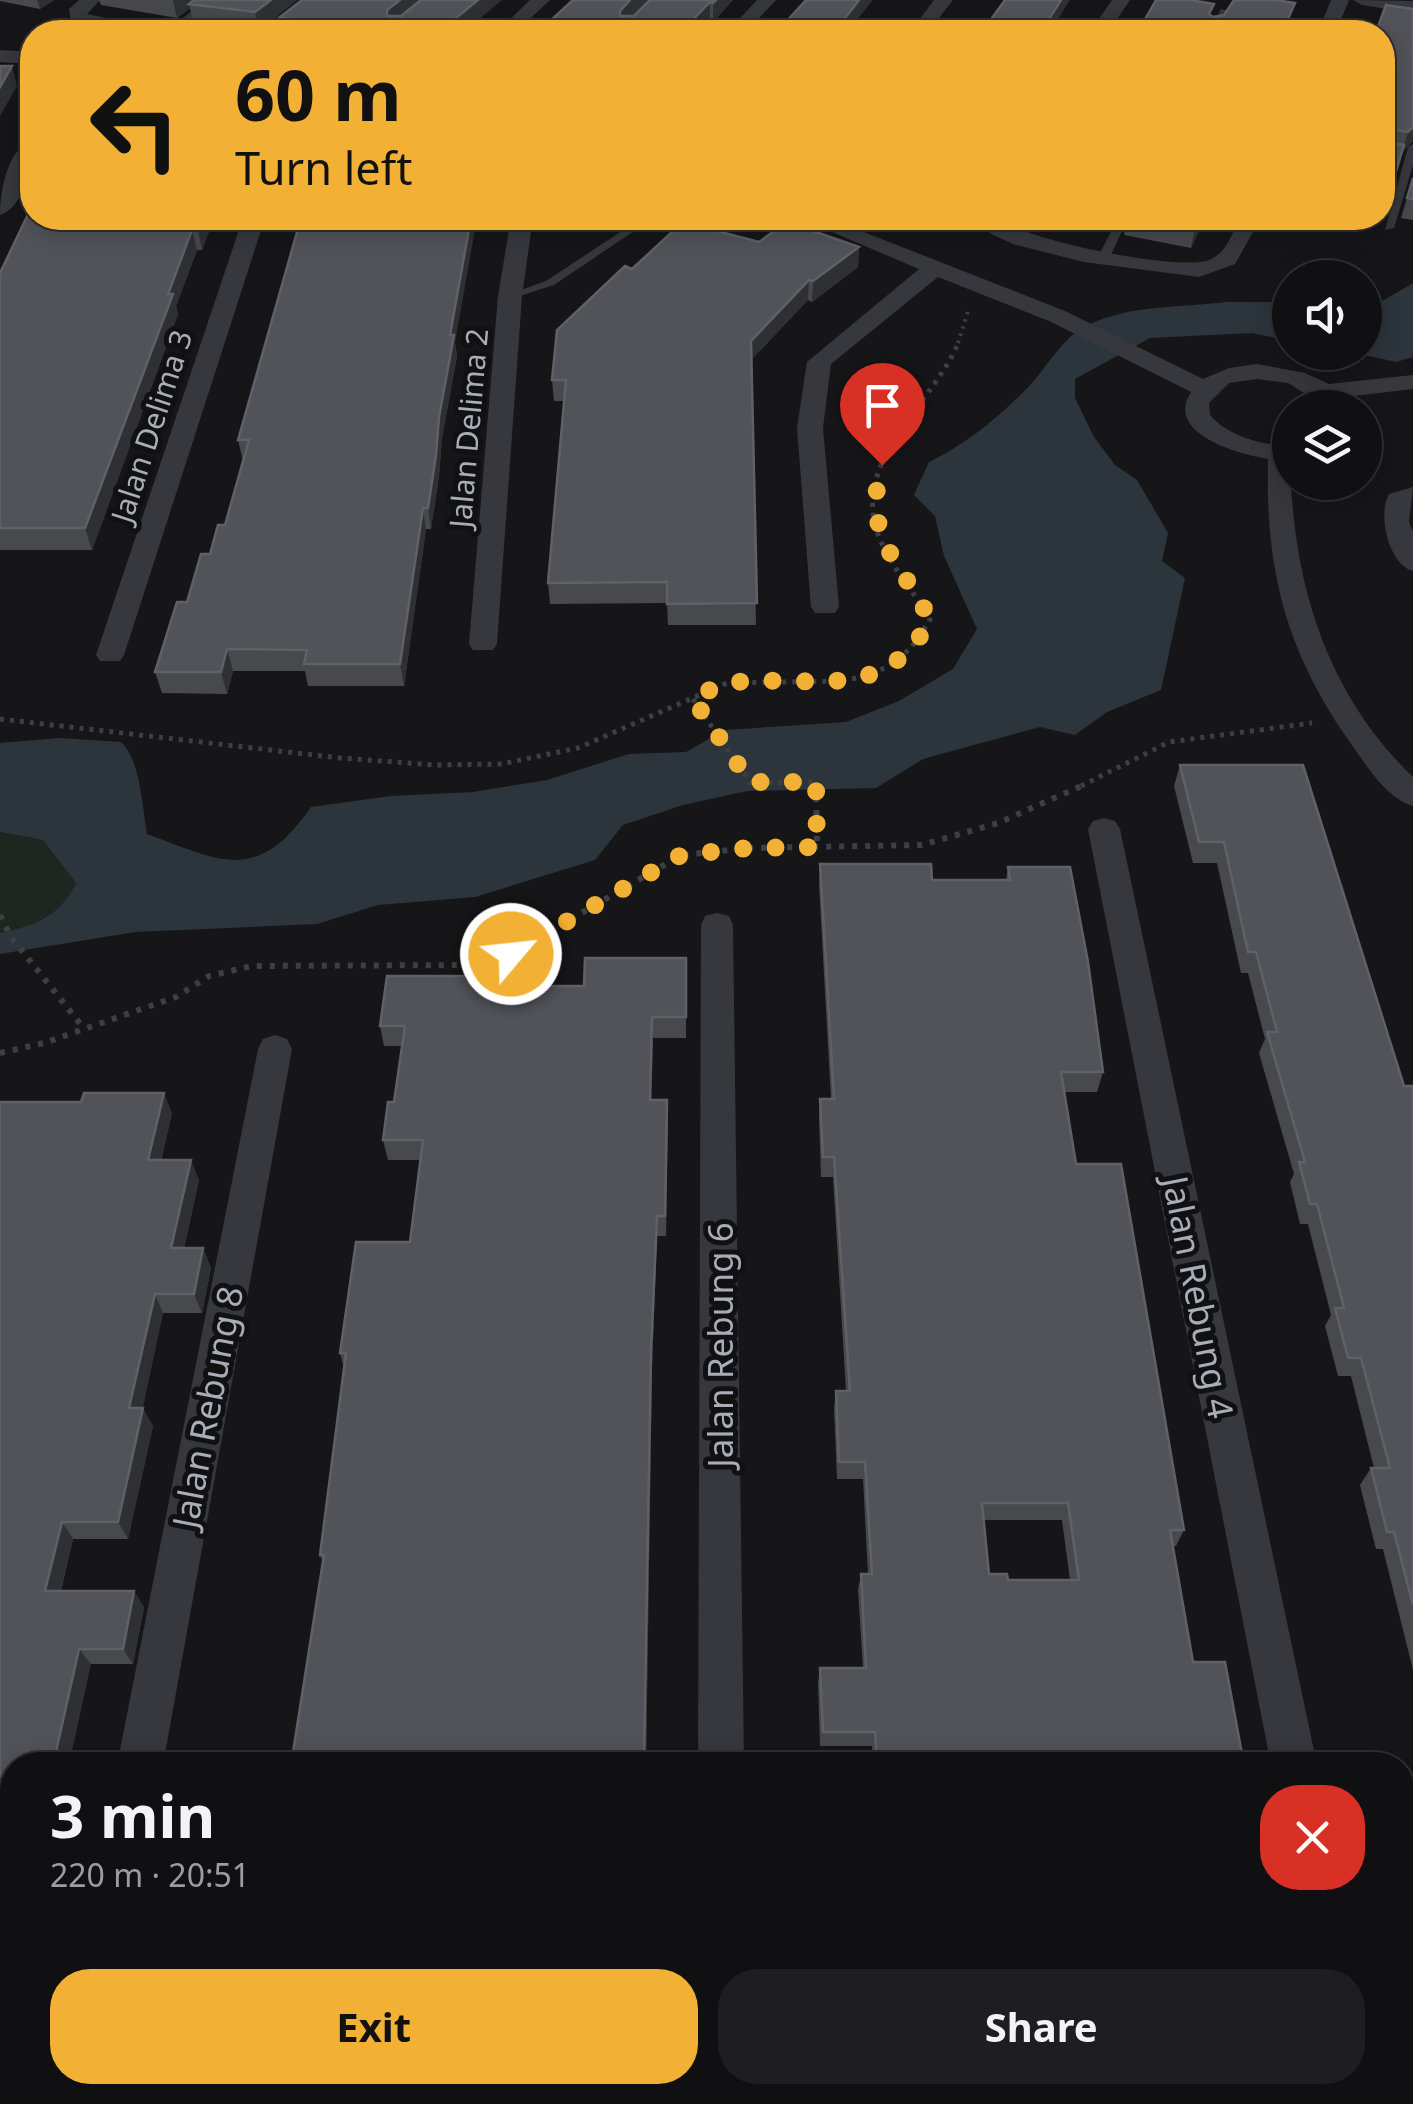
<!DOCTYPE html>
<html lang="en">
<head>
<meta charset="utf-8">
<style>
  :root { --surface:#101012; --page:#1e1e20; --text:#f1f3f6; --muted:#9c9d9f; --line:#303032; --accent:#f2b134 }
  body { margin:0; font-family:"Noto Sans",sans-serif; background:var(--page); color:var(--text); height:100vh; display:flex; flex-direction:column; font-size:38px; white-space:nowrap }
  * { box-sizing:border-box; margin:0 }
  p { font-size:32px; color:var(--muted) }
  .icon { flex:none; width:55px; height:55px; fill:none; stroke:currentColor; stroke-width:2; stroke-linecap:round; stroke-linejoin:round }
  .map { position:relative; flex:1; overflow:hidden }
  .drawer { position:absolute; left:0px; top:1752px; width:1415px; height:352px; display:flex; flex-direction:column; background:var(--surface); border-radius:40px 40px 0 0; box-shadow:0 5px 25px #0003,0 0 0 2px var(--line) }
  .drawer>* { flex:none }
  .top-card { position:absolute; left:20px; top:20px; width:1375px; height:210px; border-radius:40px; box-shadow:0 5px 25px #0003,0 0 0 2px var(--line); background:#f2b134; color:#111; overflow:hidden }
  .fabs { position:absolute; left:1272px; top:260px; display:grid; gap:20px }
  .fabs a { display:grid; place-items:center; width:110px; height:110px; border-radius:50%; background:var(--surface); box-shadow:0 5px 25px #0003,0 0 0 2px var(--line); font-size:50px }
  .pin { position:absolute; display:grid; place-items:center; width:85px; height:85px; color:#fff; margin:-102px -42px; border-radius:50% 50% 50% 0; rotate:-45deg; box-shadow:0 0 10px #0007 }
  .pin .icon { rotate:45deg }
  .me { position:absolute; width:110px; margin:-55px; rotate:62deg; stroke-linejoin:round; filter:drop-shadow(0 0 8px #0008) }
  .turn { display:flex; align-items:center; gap:35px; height:210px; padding:0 50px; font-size:45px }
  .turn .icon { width:130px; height:130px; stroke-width:2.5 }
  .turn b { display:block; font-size:70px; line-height:85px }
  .round { display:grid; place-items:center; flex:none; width:105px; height:105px; border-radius:40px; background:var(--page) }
  .headline { display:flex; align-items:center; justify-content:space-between; height:170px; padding:0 50px }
  h1 { font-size:60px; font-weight:700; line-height:75px }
  .action { display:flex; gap:20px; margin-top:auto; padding:20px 50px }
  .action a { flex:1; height:115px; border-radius:40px; background:var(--accent); color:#111; font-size:40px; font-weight:700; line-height:115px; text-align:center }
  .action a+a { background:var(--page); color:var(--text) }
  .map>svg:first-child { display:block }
  .green { fill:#1e261f }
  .water { fill:#2c353c }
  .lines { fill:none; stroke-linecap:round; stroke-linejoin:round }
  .path-far2 { stroke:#3d3f44; stroke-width:4; stroke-dasharray:2.5 5; stroke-linecap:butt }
  .path-far1 { stroke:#3d3f44; stroke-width:5; stroke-dasharray:4 6; stroke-linecap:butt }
  .path { stroke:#3d3f44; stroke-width:6; stroke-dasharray:5 8; stroke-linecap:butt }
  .service { fill:#37383d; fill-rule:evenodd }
  .minor { fill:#37383d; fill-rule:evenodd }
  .wall { fill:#47494d; fill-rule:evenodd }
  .shaded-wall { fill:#2f3033 }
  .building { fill:#525359; stroke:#5f6168; stroke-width:2.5; fill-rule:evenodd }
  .route { stroke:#f2b134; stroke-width:18; stroke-dasharray:0 32.4 }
  .labels { text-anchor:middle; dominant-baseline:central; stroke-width:10; stroke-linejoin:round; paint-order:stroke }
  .far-street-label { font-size:30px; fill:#a8adb8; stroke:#111113 }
  .street-label { font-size:35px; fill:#a8adb8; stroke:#111113 }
</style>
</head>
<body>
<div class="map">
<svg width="1413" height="2104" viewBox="0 0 1413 2104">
  <rect width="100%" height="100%" fill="#161618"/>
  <path class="green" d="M0 832 43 840 76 883C59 917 36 925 0 933Z"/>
  <path class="water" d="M1413 283V357L1396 362 1356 353 1365 352V305L1377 304Z
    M1227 302H1290V341L1252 333 1150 338 1075 379V398L1094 437 1115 465 1137 480 1168 533 1162 561 1185 578 1161 690 1107 712 1075 735 1040 727 923 759 876 788 747 791 683 805 623 825 595 860 475 897 378 905 317 924 135 932 0 954V933C36 925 59 917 76 883L43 840 0 832V743L60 738 121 742C141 761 142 807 147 834 221 861 257 885 311 807L391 796 473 792 547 780 629 754 686 752 725 730 846 722 899 701 953 669 977 629 944 556 935 516 914 495 929 462C967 444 1003 414 1032 383 1047 366 1064 337 1084 327 1128 304 1180 308 1227 302Z"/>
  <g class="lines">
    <path class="path-far2" d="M958 343 968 311"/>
    <path class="path-far1" d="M693 699 750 783 816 782V786
      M0 719 340 758 435 765 501 764 578 748 727 683 840 681 866 676 889 666 911 648 930 620C914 591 889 565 878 534 851 458 934 404 959 341
      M1081 786 1169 742 1312 723"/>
    <path class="path" d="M816 784 817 847
      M0 915 11 937 82 1026
      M0 1053 44 1043 176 997 209 976 252 966 473 965 511 954 681 855 749 848 922 845 998 823 1086 784"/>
    <path class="service" d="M206 0H217L174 32H165Z
      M1221 9 1229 11 1217 32H1209Z
      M1413 144V165L1394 228 1385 230 1408 147Z
      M1118 218H1128L1110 257 1100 259 1098 257Z
      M628 227 637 229 554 285 510 299 504 296 546 281Z"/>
    <path class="minor" d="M79 0H100L87 14 154 28 156 32H122L71 22 69 9Z
      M303 0H324L282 32H262Z
      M530 0H550L516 32H497Z
      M757 0H776L746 32H727Z
      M934 0H953L928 32H910Z
      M1112 0H1130L1108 32H1090Z
      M1331 0H1349L1336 32H1318Z
      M1353 0 1413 1V13L1362 5Z
      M0 50 32 52V64L0 62Z
      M32 140C33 162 24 208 0 215 0 192 7 149 32 140Z
      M243 218H265L124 655 120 661H100L96 655Z
      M511 218H533L522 296 497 644 493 650H473L469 644 498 296Z
      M799 218H828L1065 311 1203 379 1229 368 1257 364 1305 373 1329 384 1413 375V389L1345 397 1354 408H1328L1288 383 1257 379 1229 383 1209 403 1210 415C1229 437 1262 445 1290 446 1290 567 1319 687 1413 777V806C1388 799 1368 768 1354 748 1287 655 1265 573 1268 459 1239 454 1164 434 1191 392L1049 321 938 277 831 364 823 428 839 607 835 613H815L811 607 797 428 807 362 919 269Z
      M977 218H1000C1021 240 1181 272 1209 260 1227 253 1232 234 1239 218H1261L1235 264 1199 277 1084 262 1013 244 991 234Z
      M1413 487 1409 522 1413 531V571C1389 565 1377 515 1389 494Z
      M1104 818 1115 821 1120 829 1317 1765H1271L1088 829 1093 821Z
      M717 913 729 916 733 925 744 1765H698L701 925 705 916Z
      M275 1035 287 1039 292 1049 163 1765H117L258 1049 263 1039Z
      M52 2092H104L102 2104H50Z
      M696 2092H748V2104H696Z
      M1334 2092H1386L1388 2104H1336Z"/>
  </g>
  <path class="wall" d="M0 0H54L40 9 0 1Z
    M99 0H297L259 31 193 22 190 8 177 18 101 5Z
    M648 0 633 16 650 0H733L713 22 710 21 699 32H538Z
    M1413 9V141L1402 152 1382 219 1376 218H1382V32Z
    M280 17 464 32H283Z
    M1413 178V220L1401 218Z
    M32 218H214L202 250H197L176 306 178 314 92 550H0V273Z
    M1042 218H1114L1106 232 1042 220Z
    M1127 218H1205L1191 248 1124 235Z
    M859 247 858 267 812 302 808 300 751 360 756 625H668L667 603 550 604 548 583 564 401H554L552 380 632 269Z
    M455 343 457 356 442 438 439 476 431 529H426L404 686H308L305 671H233L227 694 162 693 155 672 225 525 243 461 238 440Z
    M1180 765 1404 1086H1413V1670L1383 1549H1376L1360 1485 1371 1468H1374L1351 1376H1338L1325 1326 1331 1315 1308 1224H1300L1290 1182 1294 1174 1259 1053 1265 1039 1248 973H1241L1217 863H1193L1174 786Z
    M820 864 932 880H1006L1008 867 1103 1072 1097 1092H1064L1076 1164 1184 1530 1176 1546H1173L1193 1662 1244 1765H873L872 1746H820L818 1683 820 1668H863L858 1590 861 1574H868L863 1479H837L834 1409 836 1391H846L833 1177H821L819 1119 820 1099H831L819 885ZM983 1520H1062L1070 1580H1008L989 1574Z
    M686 958V1038H653L651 1100 668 1120 666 1236H657L652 1369 646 1765H291L323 1563 320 1555 344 1368 340 1353 410 1242 421 1160H388L383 1140 394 1102 402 1046H384L380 1026 511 976 513 986H584Z
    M0 1102 172 1113 161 1160 199 1180 184 1248H203L211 1268 202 1313H163L142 1408 153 1426 128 1539H73L61 1591 144 1607 133 1664H91L12 1765V1964H0Z
    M882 2092H1281L1283 2104H883Z"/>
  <path class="shaded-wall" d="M37 0H54L40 9Z
    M173 0H200L189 4 190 8 177 18Z
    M271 0H297L259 31 255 12Z
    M400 0H426L389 32 387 10Z
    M478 0H502L464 32H439Z
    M630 0H648L620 29V11Z
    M716 0H733L713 22V3Z
    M859 0H873L847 32H836V30Z
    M1061 0H1070L1050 32H1041Z
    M710 2V21L699 32H681Z
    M1295 3 1286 32H1282Z
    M12 66 17 86 0 116V87Z
    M1413 127V141L1402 152 1408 132Z
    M202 218H214L202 250 198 230Z
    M471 218H477L455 343 457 356 442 438 439 476 431 529 428 508 439 417 450 335Z
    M1109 218H1114L1106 232Z
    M1200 218H1205L1191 248 1195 228Z
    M192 230 197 250 176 306 178 314 92 550 85 528 168 294Z
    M859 247 858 267 812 302 813 281Z
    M809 280 808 300 750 361 751 341Z
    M423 508 426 529 404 686 400 664Z
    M227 649 233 671 227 694 221 672Z
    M652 1017 653 1038 651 1120 650 1100Z
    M164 1093 172 1113 157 1180 148 1160Z
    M191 1160 199 1180 180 1268 171 1248Z
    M657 1216V1236L652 1369 646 1765H644L651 1351Z
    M203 1248 211 1268 202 1313 194 1294Z
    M155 1294 163 1313 139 1426 129 1408Z
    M143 1408 153 1426 128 1539 118 1522Z
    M62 1522 73 1539 57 1607 45 1591Z
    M134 1591 144 1607 133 1664 123 1649Z
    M79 1649 91 1664 69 1765H53Z
    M12 1930V1957L7 1953Z
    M34 2092H48V2104H40L33 2098Z"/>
  <path class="building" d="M194 0H271L255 12 189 4Z
    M302 0H400L387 10V16H401L421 0H478L439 32H370L280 17Z
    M573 0H630L620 11V16H634L650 0H716L713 3 710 2 681 32H538Z
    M806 0H859L836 30H840L838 32H777Z
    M1005 0H1061L1041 32H982Z
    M1156 0H1190L1214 4 1209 14 1213 17 1224 15 1234 0H1275L1295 3 1282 32H1138Z
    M1386 5 1413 9V127L1408 132 1388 129 1384 132 1385 141 1404 145 1388 198H1382V32H1376Z
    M0 66H12L0 87Z
    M1413 178V199L1407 198Z
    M32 206V218H202L198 230H192L168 294H173L85 528H0V273Z
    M301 218H471L450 335H454L439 417 436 455 428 508H423L400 664H304L307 650 227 649 221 672H155L177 602H187L201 554H210L218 525H225L249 440H238Z
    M1140 218H1200L1195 228Z
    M683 222 759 242 787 222 859 247 813 281 809 280 751 341 757 603 667 604V582L548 583 566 380H552L557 330 625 266 632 269Z
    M1180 765H1303L1404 1086H1413V1605L1394 1532H1387L1371 1468H1390L1361 1358H1348L1335 1308H1344L1317 1204H1310L1299 1162H1305L1267 1032H1277L1256 952H1248L1224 842H1199Z
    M820 864H931L932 880H1010L1008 867H1070L1088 962 1103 1072H1061L1076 1164H1121L1184 1530H1170L1193 1662H1225L1244 1765H877L875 1732H823L820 1668H866L861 1574H872L865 1462H839L836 1391H850L834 1157H823L820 1099H834ZM982 1503H1068L1079 1580H1008L1007 1574H989Z
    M585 958H686V1017H652L650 1100H667L665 1216H657L651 1351 644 1765H291L324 1555H320L346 1353H340L356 1242H410L423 1140H383L388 1102H394L405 1026H380L387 976H511L510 986H584Z
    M84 1093H164L148 1160H191L171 1248H203L194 1294H155L129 1408H143L118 1522H62L45 1591H134L123 1649H79L53 1765H12V1930L7 1953H0V1102H81Z
    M0 2035H12V2092H34L33 2098 41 2099 40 2104H0Z
    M229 2092H624V2104H228Z
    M886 2092H1281L1283 2104H887Z"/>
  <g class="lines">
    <path class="route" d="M511 954 681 855 749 848 817 847 816 782H750L693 699C704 694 716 685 728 683 807 672 883 708 930 620 901 561 861 537 882 465"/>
  </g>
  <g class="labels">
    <g class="far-street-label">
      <text transform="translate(151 426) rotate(-72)">Jalan Delima 3</text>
      <text transform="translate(468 428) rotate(-85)">Jalan Delima 2</text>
    </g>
    <g class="street-label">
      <text transform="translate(1199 1297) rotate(79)">Jalan Rebung 4</text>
      <text transform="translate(719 1345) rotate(-90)">Jalan Rebung 6</text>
      <text transform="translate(207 1407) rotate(-79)">Jalan Rebung 8</text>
    </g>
  </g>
</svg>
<div class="fabs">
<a><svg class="icon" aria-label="sound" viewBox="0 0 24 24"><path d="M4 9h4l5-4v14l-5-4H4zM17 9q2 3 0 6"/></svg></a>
<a><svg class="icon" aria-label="layers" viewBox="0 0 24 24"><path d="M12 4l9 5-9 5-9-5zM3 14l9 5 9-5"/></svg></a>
</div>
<div class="pin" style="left:882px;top:465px;background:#d93025"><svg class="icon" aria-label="arrive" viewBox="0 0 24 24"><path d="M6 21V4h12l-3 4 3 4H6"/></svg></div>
<svg class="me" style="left:511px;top:954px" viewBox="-20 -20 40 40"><circle r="17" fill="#f2b134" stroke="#fff" stroke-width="3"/><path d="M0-11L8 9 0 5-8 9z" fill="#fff"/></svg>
<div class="top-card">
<div class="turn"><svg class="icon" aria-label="left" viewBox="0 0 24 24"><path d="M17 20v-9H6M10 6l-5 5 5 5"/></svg><div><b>60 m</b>Turn left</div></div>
</div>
<section class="drawer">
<div class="headline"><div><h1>3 min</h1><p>220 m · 20:51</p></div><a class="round" style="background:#d93025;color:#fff"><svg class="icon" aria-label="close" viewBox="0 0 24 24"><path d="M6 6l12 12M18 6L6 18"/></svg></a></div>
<div class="action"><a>Exit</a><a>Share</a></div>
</section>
</div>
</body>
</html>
